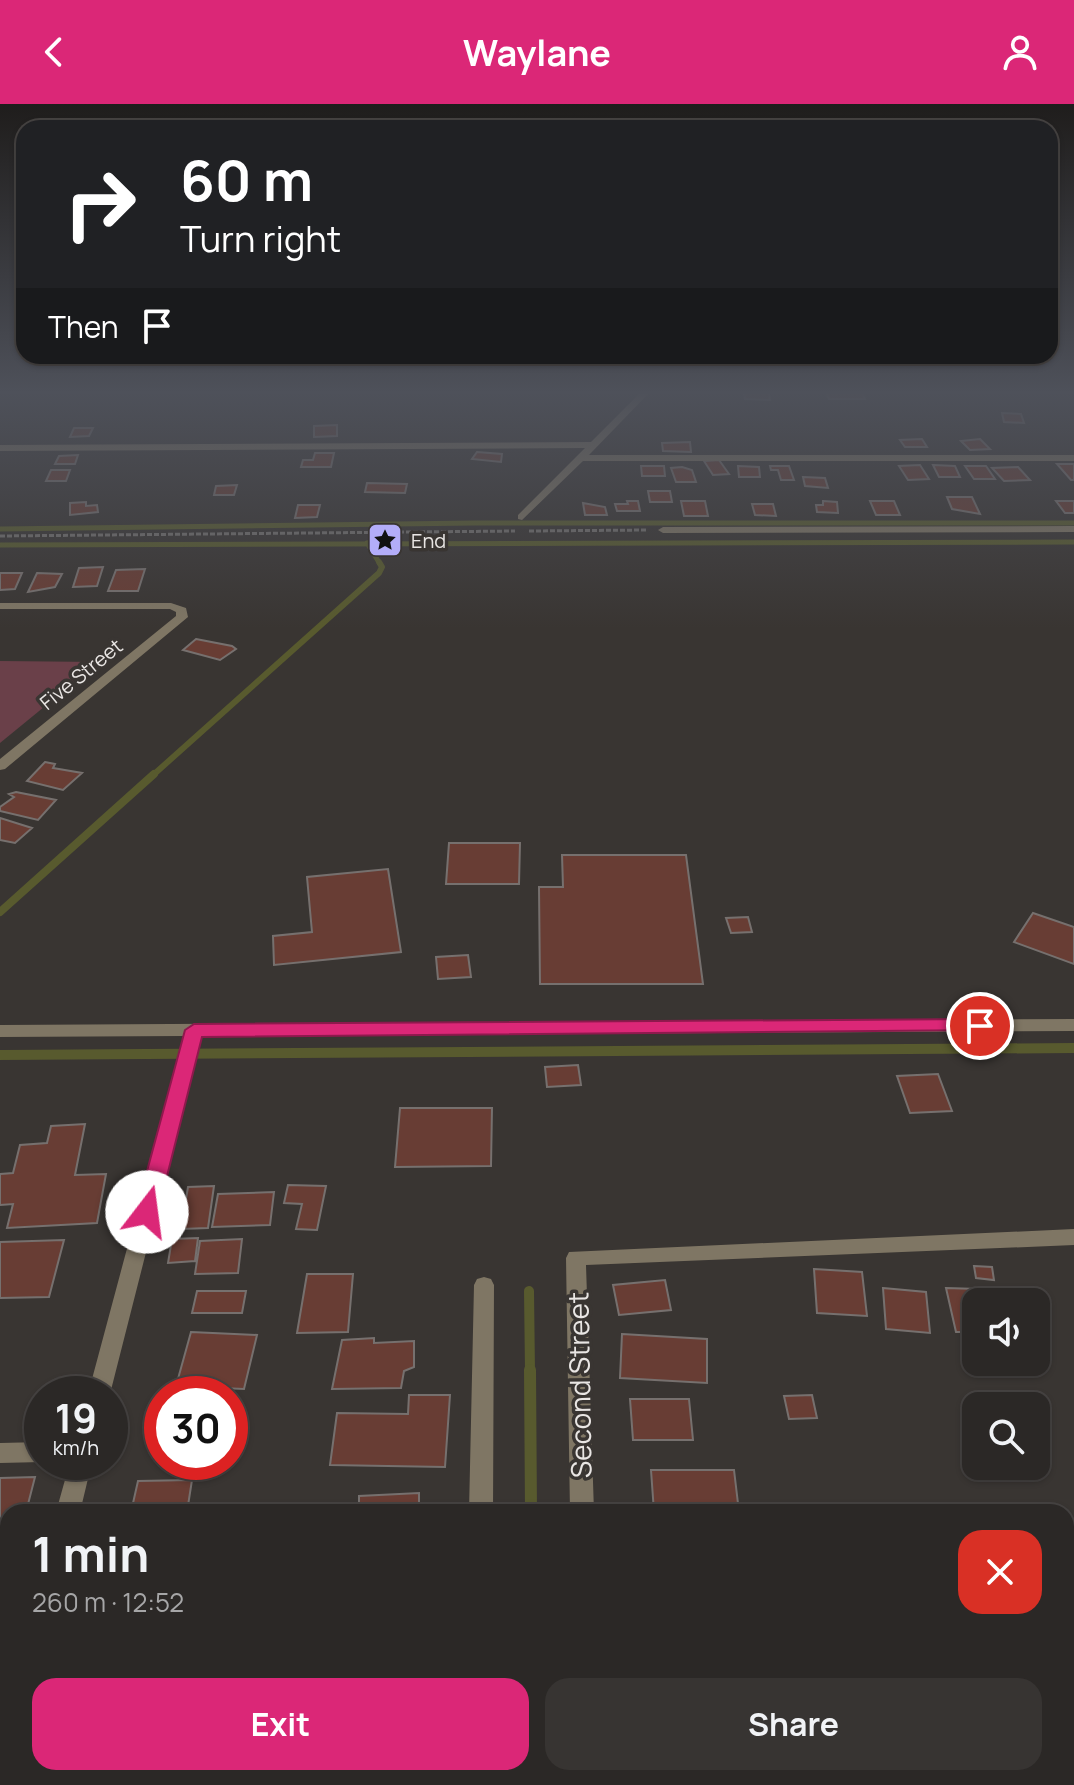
<!DOCTYPE html>
<html lang="en">
<head>
<meta charset="utf-8">
<style>
  :root { --surface:#2b2826; --page:#373432; --text:#f1f3f6; --muted:#a6a6a7; --line:#474443; --accent:#db2777 }
  body { margin:0; font-family:Manrope,sans-serif; background:var(--page); color:var(--text); height:100vh; display:flex; flex-direction:column; font-size:30px; white-space:nowrap }
  * { box-sizing:border-box; margin:0 }
  p { font-size:26px; color:var(--muted) }
  .icon { flex:none; width:44px; height:44px; fill:none; stroke:currentColor; stroke-width:2; stroke-linecap:round; stroke-linejoin:round }
  .map { position:relative; flex:1; overflow:hidden }
  .details { position:absolute; left:0px; top:1400px; width:1074px; height:282px; display:flex; flex-direction:column; background:var(--surface); border-radius:24px 24px 0 0; box-shadow:0 2px 6px #0004,0 0 0 2px var(--line) }
  .details>* { flex:none }
  .guide { position:absolute; left:16px; top:16px; width:1042px; height:244px; border-radius:24px; box-shadow:0 2px 6px #0004,0 0 0 2px var(--line); background:#202124; color:#fff; overflow:hidden }
  .tools { position:absolute; left:962px; top:1184px; display:grid; gap:16px }
  .tools a { display:grid; place-items:center; width:88px; height:88px; border-radius:16px; background:var(--surface); box-shadow:0 2px 6px #0004,0 0 0 2px var(--line); font-size:40px }
  .speed { position:absolute; left:24px; top:1272px; display:flex; gap:16px; font-size:40px; font-weight:700; text-align:center }
  .speed>* { display:grid; place-content:center; width:104px; height:104px; border-radius:50%; background:var(--surface); box-shadow:0 2px 6px #0004,0 0 0 2px var(--line); line-height:1 }
  .speed small { font-size:20px; font-weight:400 }
  .speed .limit { border:12px solid #d22; background:#fff; color:#111 }
  .pin { position:absolute; display:grid; place-items:center; width:68px; height:68px; color:#fff; margin:-34px; border:4px solid #fff; border-radius:50%; box-shadow:0 2px 8px #0007 }
  .me { position:absolute; width:88px; margin:-44px; rotate:15deg; stroke-linejoin:round; filter:drop-shadow(0 0 6px #0008) }
  .turn { display:flex; align-items:center; gap:28px; height:168px; padding:0 32px; font-size:36px }
  .turn .icon { width:104px; height:104px; stroke-width:2.5 }
  .turn b { display:block; font-size:56px; line-height:68px }
  .then { display:flex; align-items:center; height:76px; padding:0 32px; background:#0003; gap:16px; font-size:30px }
  .round { display:grid; place-items:center; flex:none; width:84px; height:84px; border-radius:24px; background:var(--page) }
  .head { display:flex; align-items:center; justify-content:space-between; height:136px; padding:0 32px }
  h1 { font-size:48px; font-weight:700; line-height:60px }
  .button { display:flex; gap:16px; margin-top:auto; padding:16px 32px }
  .button a { flex:1; height:92px; border-radius:24px; background:var(--accent); color:#fff; font-size:32px; font-weight:700; line-height:92px; text-align:center }
  .button a+a { background:var(--page); color:var(--text) }
  header { display:flex; justify-content:space-between; align-items:center; height:104px; padding:0 32px; background:var(--accent); color:#fff; font-size:36px; font-weight:700 }
  .map>svg:first-child { display:block }
  .green { fill:#6a4049 }
  .lines { fill:none; stroke-linecap:round; stroke-linejoin:round }
  .stream-far4 { stroke:#585a2e; stroke-width:5 }
  .stream-far3 { stroke:#585a2e; stroke-width:6 }
  .stream-far2 { stroke:#585a2e; stroke-width:8 }
  .stream-far1 { stroke:#585a2e; stroke-width:10 }
  .stream { stroke:#585a2e; stroke-width:12 }
  .building { fill:#683d34; stroke:#76706e; stroke-width:2 }
  .path { stroke:#73706d; stroke-width:3; stroke-dasharray:5 2; stroke-linecap:butt }
  .minor { fill:#7f7664; fill-rule:evenodd }
  .route { fill:#db2777; stroke:#8e194d; stroke-width:2 }
  .labels { text-anchor:middle; dominant-baseline:central; stroke-width:7; stroke-linejoin:round; paint-order:stroke }
  .far-poi-label { font-size:20px; fill:#e9e6e4; stroke:#393532; text-anchor:start }
  .far-street-label { font-size:20px; fill:#e9e6e4; stroke:#393532 }
  .near-street-label { font-size:28px; fill:#e9e6e4; stroke:#393532 }
</style>
</head>
<body>
<header><svg class="icon" aria-label="back" viewBox="0 0 24 24"><path d="M15 5l-7 7 7 7"/></svg>Waylane<svg class="icon" aria-label="person" viewBox="0 0 24 24"><circle cx="12" cy="8" r="4"/><path d="M4 21q1-7 8-7t8 7"/></svg></header>
<div class="map">
<svg width="1074" height="1681" viewBox="0 0 1074 1681">
  <rect width="100%" height="100%" fill="#393532"/>
  <path class="green" d="M0 557 99 558 0 639Z"/>
  <g class="lines">
    <path class="stream-far4" d="M0 425 475 419H1074
      M367 439 380 460
      M0 441 1074 438"/>
    <path class="stream-far3" d="M152 672 379 469 382 463 379 458"/>
    <path class="stream-far2" d="M0 808 154 670"/>
    <path class="stream-far1" d="M0 951 1074 944
      M529 1187 530 1268"/>
    <path class="stream" d="M530 1266 531 1408
      M533 1674V1681"/>
  </g>
  <path class="building" d="M744 289H769L770 296 745 295Z
    M826 289H862L865 295H829Z
    M1002 309 1021 310 1024 319 1004 318Z
    M337 321V332L314 333V322Z
    M74 324H93L89 332 70 333Z
    M922 335 927 343H905L900 336Z
    M980 335 990 345 970 346 961 337Z
    M690 338 691 348 663 347 662 339Z
    M477 348 502 350 501 358 472 355Z
    M315 349H334L331 363H301L303 356H313Z
    M78 351 75 360H55L59 352Z
    M719 356 729 370 713 371 704 357Z
    M1057 360H1074V376H1071Z
    M920 361 929 375 908 376 899 362Z
    M933 361 955 362 960 373H939Z
    M641 362H664L665 372H642Z
    M738 362 759 363 760 373H739Z
    M770 362H789L794 376H781L778 366H771Z
    M965 362H986L995 375H974Z
    M682 363 692 366 696 378H676L671 364Z
    M1018 363 1030 376 1004 377 992 364Z
    M51 366H70L66 377H46Z
    M803 373 825 374 828 384 805 382Z
    M367 379 407 380 405 389 365 388Z
    M237 381 234 391H214L216 382Z
    M648 387H670L672 398H650Z
    M947 393H972L980 410 952 405Z
    M627 397H638L640 407H617L615 400H628Z
    M681 397H705L708 412H684Z
    M823 397 837 398 838 409 817 408 816 401H823Z
    M870 397H894L900 411H876Z
    M1056 397H1074V409H1065Z
    M86 398V402L97 401 98 408 70 411V399Z
    M583 399 605 403 607 411H585Z
    M752 400H773L776 412 755 411Z
    M298 401H320L317 413 295 414Z
    M103 463 97 482 73 483 79 464Z
    M145 465 138 487H108L116 466Z
    M0 469H22L15 485 0 486Z
    M37 469 62 470 55 483 28 488Z
    M196 535 232 542 236 545 220 556 183 546Z
    M45 658 55 660 53 664 82 669 63 686 27 677Z
    M16 688 56 696 38 716 0 707V703L14 693 9 690Z
    M0 714 32 724 15 739 0 736Z
    M449 739H520L519 780H446Z
    M562 751H686L703 880H540L539 783H563Z
    M388 765 401 848 274 861 273 832 312 828 307 773Z
    M1033 809 1074 823V860L1014 838Z
    M748 813 752 828 731 829 726 814Z
    M468 851 471 873 438 875 436 853Z
    M578 961 581 981 547 983 545 963Z
    M938 970 952 1007 910 1009 897 972Z
    M400 1004H492L491 1062 395 1063Z
    M85 1020 75 1071 106 1070 97 1119 7 1124 13 1100 0 1101V1070L13 1069 20 1041 47 1039 51 1022Z
    M288 1081 326 1082 317 1126 296 1125 302 1100 284 1099Z
    M214 1082 208 1124 181 1125 188 1083Z
    M274 1088 270 1121 212 1123 218 1090Z
    M198 1134 195 1157 168 1159 172 1135Z
    M242 1135 238 1169 195 1170 200 1137Z
    M64 1136 49 1193 0 1194V1138Z
    M974 1162 992 1163 994 1176 976 1174Z
    M814 1165 862 1168 867 1212 817 1209Z
    M307 1170H353L348 1228 297 1229Z
    M665 1176 671 1206 619 1211 613 1181Z
    M883 1184 926 1188 930 1229 886 1225Z
    M946 1184 1011 1186 1014 1198H976V1228H956Z
    M197 1187H246L242 1209H192Z
    M191 1228 257 1231 244 1285 176 1282Z
    M622 1230 707 1235V1279L620 1274Z
    M374 1234V1239L414 1237V1263L404 1267 401 1284 332 1285 342 1236Z
    M409 1291H450L445 1363 330 1361 337 1309 408 1310Z
    M812 1291 817 1314 789 1315 784 1292Z
    M630 1295H689L693 1336H633Z
    M159 1312H162V1349H150Z
    M651 1366H734L739 1408H654Z
    M35 1373 26 1408H8V1429H0V1374Z
    M192 1376 187 1408H131L138 1377Z
    M419 1389V1408H359V1392Z
    M1066 1425 1074 1426V1476L1066 1475Z
    M0 1465H8L6 1516H0Z
    M254 1674H354L353 1681H253Z"/>
  <g class="lines">
    <path class="path" d="M529 427 647 426
      M0 432 515 427"/>
    <path class="minor" d="M640 289H649L589 351H1074V357H583L522 416 518 415V411L585 344 0 347V341L591 338Z
      M1074 422V428L663 429 658 426 663 423Z
      M0 499H171L186 504 188 513 5 665 0 666V655L176 512V508L170 505H0Z
      M1074 915V927L201 932 110 1290H88L184 932 0 933V921Z
      M1074 1125V1141L586 1161 594 1408H570L566 1154 569 1148Z
      M484 1173 491 1175 494 1181 493 1408H469L474 1181 477 1175Z
      M42 1338V1358L0 1359V1339Z
      M70 1358H92L80 1408H56Z
      M8 1624V1674H10L0 1680V1627Z
      M463 1674H489V1681H463Z
      M575 1674H601L602 1681H576Z"/>
  </g>
  <linearGradient id="sky" x2="0" y2="1"><stop stop-color="#1f1d1c"/><stop offset="0.55" stop-color="#4e515a"/><stop offset="1" stop-color="#4e515a" stop-opacity="0"/></linearGradient>
  <rect width="1074" height="524" fill="url(#sky)"/>
  <path class="route" d="M980 915 987 917 990 922 987 926 202 933 158 1108 154 1114 147 1117 139 1114 136 1108 185 926 194 920Z"/>
  <defs>
    <g id="sight-square" transform="scale(1.8)"><rect x="-9" y="-9" width="18" height="18" rx="4" fill="#b3adf9" stroke="#393532"/><path d="M0-6L1.8-2.2L6-1.7L2.9 1.2L3.7 5.4L0 3.3L-3.7 5.4L-2.9 1.2L-6-1.7L-1.8-2.2Z" fill="#111"/></g>
  </defs>
  <g fill-rule="evenodd">
    <use href="#sight-square" x="385" y="436"/>
  </g>
  <g class="labels">
    <g class="far-poi-label">
      <text x="411" y="436">End</text>
    </g>
    <g class="far-street-label">
      <text transform="translate(81 570) rotate(-39)">Five Street</text>
    </g>
    <g class="near-street-label">
      <text transform="translate(579 1281) rotate(-91)">Second Street</text>
    </g>
  </g>
</svg>
<div class="tools">
<a><svg class="icon" aria-label="sound" viewBox="0 0 24 24"><path d="M4 9h4l5-4v14l-5-4H4zM17 9q2 3 0 6"/></svg></a>
<a><svg class="icon" aria-label="search" viewBox="0 0 24 24"><circle cx="10" cy="10" r="6"/><path d="M15 15l6 6"/></svg></a>
</div>
<div class="speed"><div>19<small>km/h</small></div><div class="limit">30</div></div>
<div class="pin" style="left:980px;top:922px;background:#d93025"><svg class="icon" aria-label="arrive" viewBox="0 0 24 24"><path d="M6 21V4h12l-3 4 3 4H6"/></svg></div>
<svg class="me" style="left:147px;top:1108px" viewBox="-20 -20 40 40"><circle r="19" fill="#fff"/><path d="M0-13L10 11 0 6-10 11z" fill="#db2777"/></svg>
<div class="guide">
<div class="turn"><svg class="icon" aria-label="right" viewBox="0 0 24 24"><path d="M7 20v-9h11M14 6l5 5-5 5"/></svg><div><b>60 m</b>Turn right</div></div>
<div class="then">Then<svg class="icon" aria-label="arrive" viewBox="0 0 24 24"><path d="M6 21V4h12l-3 4 3 4H6"/></svg></div>
</div>
<section class="details">
<div class="head"><div><h1>1 min</h1><p>260 m · 12:52</p></div><a class="round" style="background:#d93025;color:#fff"><svg class="icon" aria-label="close" viewBox="0 0 24 24"><path d="M6 6l12 12M18 6L6 18"/></svg></a></div>
<div class="button"><a>Exit</a><a>Share</a></div>
</section>
</div>
</body>
</html>
